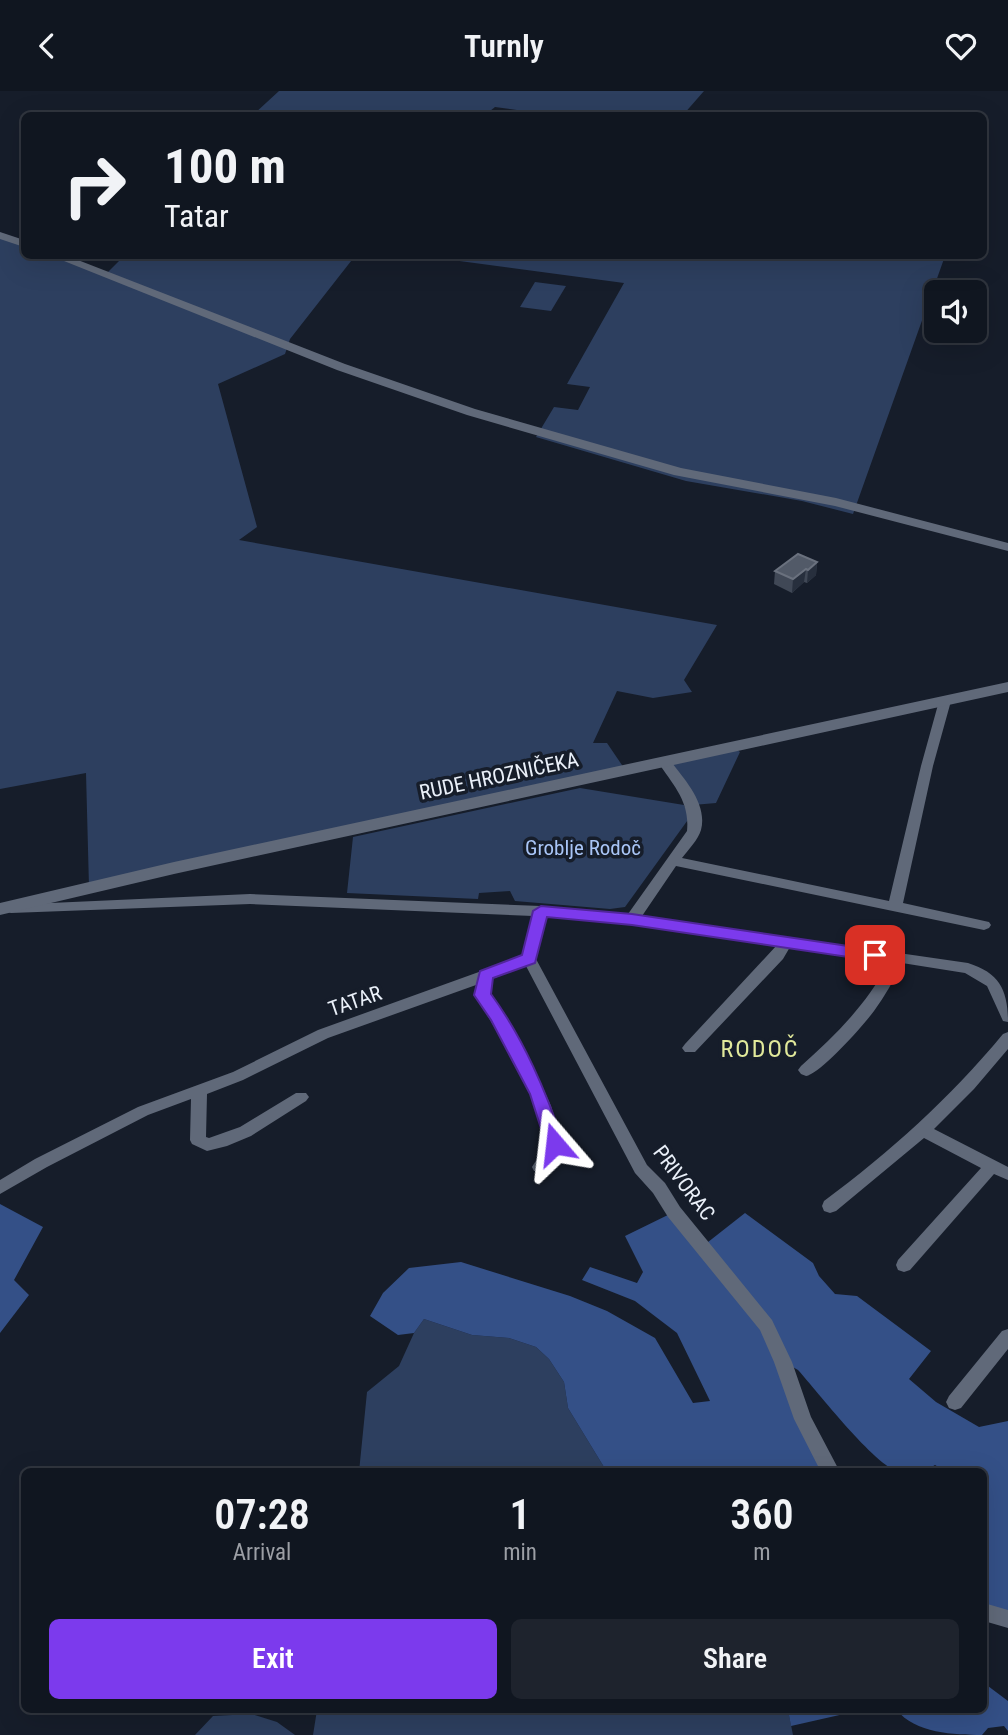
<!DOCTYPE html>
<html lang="en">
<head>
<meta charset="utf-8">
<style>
  :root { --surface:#101620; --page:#1e232d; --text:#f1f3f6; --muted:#9c9fa5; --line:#30353e; --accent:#7c3aed }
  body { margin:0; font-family:"Roboto Condensed",sans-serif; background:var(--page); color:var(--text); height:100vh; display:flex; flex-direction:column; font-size:26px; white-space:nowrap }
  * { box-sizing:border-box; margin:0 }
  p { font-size:23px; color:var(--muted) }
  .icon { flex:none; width:38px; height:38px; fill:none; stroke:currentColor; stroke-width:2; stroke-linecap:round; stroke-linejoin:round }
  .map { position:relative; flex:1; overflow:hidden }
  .sheet { position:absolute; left:21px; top:1377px; width:966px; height:245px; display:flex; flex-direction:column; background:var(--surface); border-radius:10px; box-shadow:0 7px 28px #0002,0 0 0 2px var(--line) }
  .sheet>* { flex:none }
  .banner { position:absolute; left:21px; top:21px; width:966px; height:147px; border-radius:10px; box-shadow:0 7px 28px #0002,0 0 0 2px var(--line); background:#101620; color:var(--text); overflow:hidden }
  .buttons { position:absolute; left:924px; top:189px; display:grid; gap:14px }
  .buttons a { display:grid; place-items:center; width:63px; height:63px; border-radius:10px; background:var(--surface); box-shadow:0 7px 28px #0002,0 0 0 2px var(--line); font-size:35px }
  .pin { position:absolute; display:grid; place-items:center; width:60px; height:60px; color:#fff; margin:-30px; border-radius:14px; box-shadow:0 4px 10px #0006 }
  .me { position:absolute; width:77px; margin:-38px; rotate:343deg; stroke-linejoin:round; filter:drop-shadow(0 0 5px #0008) }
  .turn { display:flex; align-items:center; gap:24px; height:147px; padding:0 28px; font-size:32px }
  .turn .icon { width:91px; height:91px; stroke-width:2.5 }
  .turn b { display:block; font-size:49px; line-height:60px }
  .eta { display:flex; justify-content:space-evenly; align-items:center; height:119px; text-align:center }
  .eta b { font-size:42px; font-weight:600; line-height:49px }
  .primary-button { display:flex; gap:14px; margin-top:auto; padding:14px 28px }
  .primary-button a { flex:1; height:80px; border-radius:10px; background:var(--accent); color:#fff; font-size:28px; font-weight:600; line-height:80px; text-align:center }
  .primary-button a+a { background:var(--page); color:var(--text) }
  header { display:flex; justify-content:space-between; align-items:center; height:91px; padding:0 28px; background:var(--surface); font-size:32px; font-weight:600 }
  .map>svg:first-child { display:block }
  .green { fill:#2d3f5f }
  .forest { fill:#345087 }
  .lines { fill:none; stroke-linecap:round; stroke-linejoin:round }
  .minor { fill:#606979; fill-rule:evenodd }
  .tertiary { fill:#606979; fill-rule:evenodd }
  .wall { fill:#404856 }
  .shaded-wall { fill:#272f3d }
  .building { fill:#525a68; stroke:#6a717e; stroke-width:2 }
  .route { fill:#7c3aed; stroke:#51269a; stroke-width:2 }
  .labels { text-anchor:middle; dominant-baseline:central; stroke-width:7; stroke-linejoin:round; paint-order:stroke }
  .street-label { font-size:21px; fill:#eaf0f9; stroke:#161d2a }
  .park-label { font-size:21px; fill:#a9c5f6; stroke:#161d2a }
  .quarter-label { font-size:24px; letter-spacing:2px; fill:#e1e99b; stroke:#161d2a }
</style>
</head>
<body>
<header><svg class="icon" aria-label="back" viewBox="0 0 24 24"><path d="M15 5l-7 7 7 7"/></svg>Turnly<svg class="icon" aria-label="heart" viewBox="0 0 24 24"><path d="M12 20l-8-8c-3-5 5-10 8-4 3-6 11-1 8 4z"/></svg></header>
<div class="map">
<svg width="1008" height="1644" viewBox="0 0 1008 1644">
  <rect width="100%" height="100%" fill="#161d2a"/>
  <path class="green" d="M279 0H704L683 24H552L495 16 485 24H253Z
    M0 144 24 153V164L54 165 105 184 124 165H355L290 248 285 263 218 293 257 436 239 449 717 534 684 589 692 601 653 607 617 600 593 652H607L626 680 89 796 86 682 0 698Z
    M422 165H945L853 423 802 410 686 390 536 346 554 316 578 319 590 296 567 293 624 192Z
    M535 191 566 195 551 220 520 216Z
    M733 656 740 661 716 712 693 714 664 671Z
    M580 697 684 714 690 726 625 816 610 818 515 810 510 800 479 802 478 808 347 802 353 746Z
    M424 1228 472 1244 509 1247 536 1256 549 1268 564 1291 568 1317 607 1381H359L367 1301 399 1275 414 1242Z
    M317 1619H788L793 1644H313Z
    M252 1623 277 1631 295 1644H195L213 1625Z"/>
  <path class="forest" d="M0 1113 43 1136 14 1189 29 1204 0 1242Z
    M674 1121 703 1155 745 1122 813 1172 819 1185 835 1203 857 1205 931 1260 909 1288 936 1311 979 1336 1008 1330V1527L984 1514V1381H947L935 1374C925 1380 911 1384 899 1381 875 1375 817 1300 798 1279L784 1271 831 1381H607L568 1317 564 1291 549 1268 536 1256 509 1247 472 1244 424 1228 414 1242 398 1244 370 1225 383 1202 409 1177 461 1171 570 1205 607 1220 655 1247 693 1312 710 1310 677 1242 635 1210 582 1189 590 1176 637 1192 643 1181 625 1145Z
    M984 1592 1008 1610V1640L1004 1635 988 1637 982 1644C955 1644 914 1642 897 1619H984Z
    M788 1619H848L844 1623 791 1635Z"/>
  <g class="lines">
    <path class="minor" d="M945 606 951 610 933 675 903 812 989 831 991 834 989 837 984 839 676 775 642 825 968 872C1000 882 1008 900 1008 931L1003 930 987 895 965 882 902 872C894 889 885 905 874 920 862 936 828 974 811 983 806 986 806 985 801 983L798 979 801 975C836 944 867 913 889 871L790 856 783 868 695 961H685L682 957 685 953 777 854 632 833 547 825 536 868 647 1074 665 1092 680 1116 772 1229 792 1271 811 1326 840 1381H821L794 1328 774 1271 760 1239 668 1126 653 1102 635 1082 526 875 492 888 489 903 533 975 551 1015 563 1053C557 1064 549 1085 534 1080L532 1076 547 1052 535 1015 518 975 475 904 476 894 328 947 243 989 207 1003 206 1046 209 1047 240 1036 296 1002H306L309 1006 306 1010 251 1045 227 1055 207 1060 192 1053 190 1049 191 1008 148 1024 47 1076 0 1103V1089L35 1068 138 1016 233 981 318 939 523 865 533 825 250 813 11 822 6 820 4 817 6 814 250 803 541 815 628 823 687 740C690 710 673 694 658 671L664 667 669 668C683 687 708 712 701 739 698 749 688 759 682 767L889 810 921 675 939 610Z
      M1008 941V958L974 998 934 1038 1008 1076V1089L994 1083 910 1179 904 1181 898 1179 896 1174 898 1169 981 1077 924 1047 836 1120 830 1122 824 1120 822 1115 824 1110C890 1061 950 1007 1003 943Z
      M1008 1238V1258L961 1317 955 1319 949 1317 946 1311 949 1305 1002 1240Z
      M984 1512 1008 1519V1537L984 1530Z"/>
    <path class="tertiary" d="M0 141 24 149V156L0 148Z
      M49 164H65L345 273 475 318 681 377 836 407 1008 452V460L835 415 674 384 467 324 337 279Z
      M1008 591V601L174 783 0 824V812L174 771Z"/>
  </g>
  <path class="wall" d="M817 471 816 484 807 492 804 491 792 502 774 493 775 480Z"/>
  <path class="shaded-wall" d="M817 471 816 484 807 492 808 479Z
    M806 478 804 491 792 502 793 488Z"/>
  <path class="building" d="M798 463 817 471 808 479 806 478 793 488 775 480Z"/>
  <path class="route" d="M541 815 632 823 875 859 883 864 875 870 632 834 547 826 535 872 493 887 491 903C524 948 546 1001 564 1053L561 1058H549L546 1053 530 1003 491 929 474 904 480 880 522 864 533 820Z"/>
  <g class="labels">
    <g class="street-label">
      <text transform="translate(499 685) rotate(-12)">RUDE HROZNIČEKA</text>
      <text transform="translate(355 910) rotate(-19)">TATAR</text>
      <text transform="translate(684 1092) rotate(53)">PRIVORAC</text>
    </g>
    <g class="park-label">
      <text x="583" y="757">Groblje Rodoč</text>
    </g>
    <g class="quarter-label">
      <text x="760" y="958">RODOČ</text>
    </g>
  </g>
</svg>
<div class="buttons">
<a><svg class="icon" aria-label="sound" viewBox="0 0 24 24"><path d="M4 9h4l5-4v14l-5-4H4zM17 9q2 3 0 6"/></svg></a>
</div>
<div class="pin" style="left:875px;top:864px;background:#d93025"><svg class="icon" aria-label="arrive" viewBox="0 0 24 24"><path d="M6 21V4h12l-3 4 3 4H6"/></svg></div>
<svg class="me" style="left:555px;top:1053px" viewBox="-20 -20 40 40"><path d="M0-17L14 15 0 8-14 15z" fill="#7c3aed" stroke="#fff" stroke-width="4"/></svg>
<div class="banner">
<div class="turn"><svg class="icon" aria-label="right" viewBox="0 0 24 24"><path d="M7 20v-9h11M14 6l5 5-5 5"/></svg><div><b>100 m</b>Tatar</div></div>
</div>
<section class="sheet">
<div class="eta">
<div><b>07:28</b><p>Arrival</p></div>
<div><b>1</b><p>min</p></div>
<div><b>360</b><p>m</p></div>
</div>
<div class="primary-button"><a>Exit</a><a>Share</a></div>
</section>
</div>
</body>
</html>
